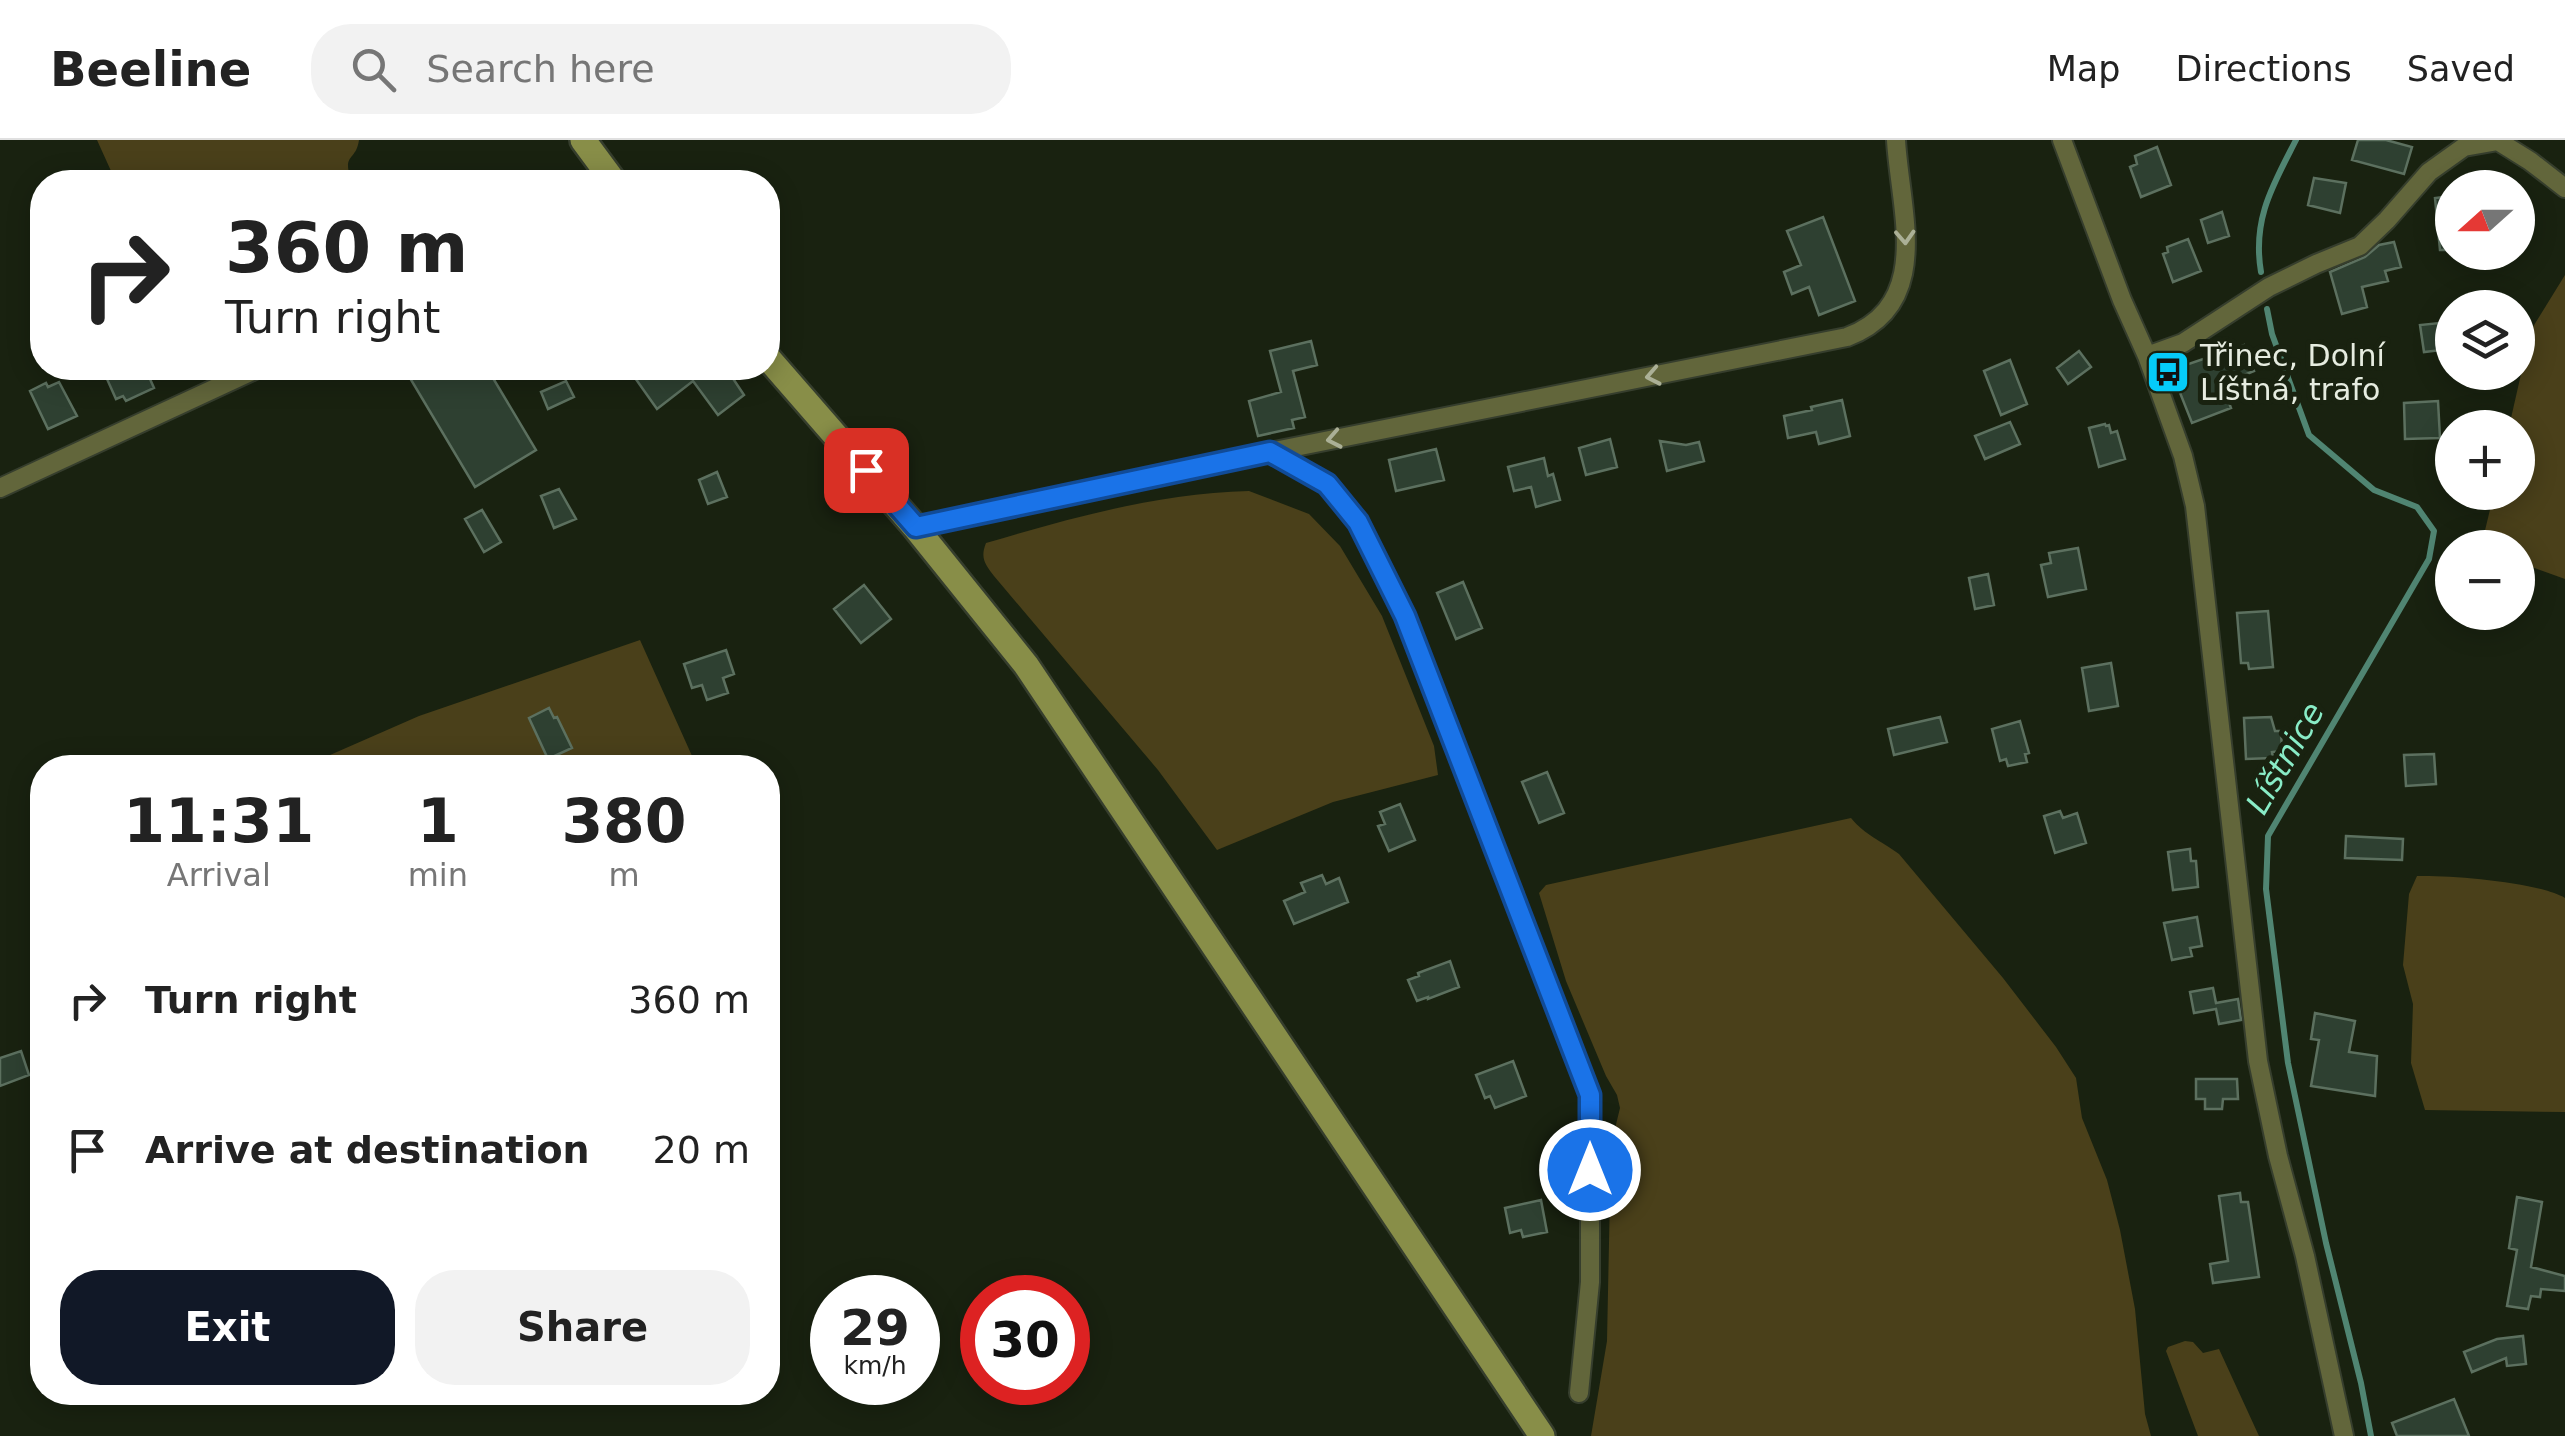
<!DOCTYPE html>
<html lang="en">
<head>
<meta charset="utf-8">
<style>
  :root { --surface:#fff; --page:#f2f2f2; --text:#222; --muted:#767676; --line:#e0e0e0; --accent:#111827 }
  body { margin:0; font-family:"DejaVu Sans",sans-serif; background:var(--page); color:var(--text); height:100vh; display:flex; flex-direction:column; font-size:38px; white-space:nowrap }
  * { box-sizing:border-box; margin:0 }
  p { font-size:32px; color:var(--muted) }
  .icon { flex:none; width:55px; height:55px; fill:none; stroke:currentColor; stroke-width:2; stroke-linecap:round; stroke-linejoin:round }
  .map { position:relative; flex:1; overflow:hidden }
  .drawer { position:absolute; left:30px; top:615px; width:750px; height:650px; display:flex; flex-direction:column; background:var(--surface); border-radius:40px; box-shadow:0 5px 25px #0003 }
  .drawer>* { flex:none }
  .top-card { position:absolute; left:30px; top:30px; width:750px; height:210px; border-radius:40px; box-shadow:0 5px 25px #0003; background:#fff; color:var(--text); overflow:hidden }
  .needle { width:65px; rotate:249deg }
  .tools { position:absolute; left:2435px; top:30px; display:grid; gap:20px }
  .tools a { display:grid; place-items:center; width:100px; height:100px; border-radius:50%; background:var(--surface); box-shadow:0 5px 25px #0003; font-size:50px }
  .speed { position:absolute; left:810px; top:1135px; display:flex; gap:20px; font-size:50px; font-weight:700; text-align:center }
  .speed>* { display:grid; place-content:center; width:130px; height:130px; border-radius:50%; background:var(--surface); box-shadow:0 5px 25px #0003; line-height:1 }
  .speed small { font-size:25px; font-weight:400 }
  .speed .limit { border:15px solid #d22; background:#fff; color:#111 }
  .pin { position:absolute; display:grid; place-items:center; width:85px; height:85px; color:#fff; margin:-42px; border-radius:20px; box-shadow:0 5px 15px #0006 }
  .me { position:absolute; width:110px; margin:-55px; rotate:0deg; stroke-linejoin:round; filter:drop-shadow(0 0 8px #0008) }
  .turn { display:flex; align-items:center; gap:35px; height:210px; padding:0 30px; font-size:45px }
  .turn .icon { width:130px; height:130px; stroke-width:2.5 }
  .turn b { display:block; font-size:70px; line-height:85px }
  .eta { display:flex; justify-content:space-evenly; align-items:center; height:170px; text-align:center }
  .eta b { font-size:60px; font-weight:700; line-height:70px }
  .cta { display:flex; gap:20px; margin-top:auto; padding:20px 30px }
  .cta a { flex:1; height:115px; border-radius:40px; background:var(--accent); color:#fff; font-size:40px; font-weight:700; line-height:115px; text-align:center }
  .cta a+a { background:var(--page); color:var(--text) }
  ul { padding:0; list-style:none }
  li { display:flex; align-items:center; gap:30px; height:150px; padding:0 30px }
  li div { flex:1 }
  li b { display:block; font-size:38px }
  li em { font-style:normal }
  header { display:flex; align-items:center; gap:60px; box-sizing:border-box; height:140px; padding:0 50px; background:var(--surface); border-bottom:2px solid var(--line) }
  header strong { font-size:48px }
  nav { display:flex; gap:55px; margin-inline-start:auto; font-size:35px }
  .search { width:700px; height:90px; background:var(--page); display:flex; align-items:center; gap:25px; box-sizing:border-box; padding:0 35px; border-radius:40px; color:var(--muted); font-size:38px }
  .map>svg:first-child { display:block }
  .green { fill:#4a401a }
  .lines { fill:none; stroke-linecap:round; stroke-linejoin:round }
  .stream { stroke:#508572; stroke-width:6 }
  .building { fill:#2e4031; stroke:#5c705f; stroke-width:2.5 }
  .street-casing { stroke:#363e2d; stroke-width:22 }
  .secondary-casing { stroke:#363e2d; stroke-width:30 }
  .street { stroke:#62663b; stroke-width:18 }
  .secondary { stroke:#888e48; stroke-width:25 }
  .oneway { stroke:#abb096 }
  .route-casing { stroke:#114b97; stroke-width:25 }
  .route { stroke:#1a73e8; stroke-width:18 }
  .labels { text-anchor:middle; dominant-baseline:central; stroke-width:10; stroke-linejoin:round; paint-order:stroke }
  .poi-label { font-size:30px; fill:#e6ece0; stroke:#192210; text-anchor:start }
  .water-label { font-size:32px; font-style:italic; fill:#89ecc7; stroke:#192210 }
</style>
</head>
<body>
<header>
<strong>Beeline</strong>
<div class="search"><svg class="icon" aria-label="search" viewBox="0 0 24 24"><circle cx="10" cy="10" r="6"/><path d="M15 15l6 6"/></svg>Search here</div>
<nav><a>Map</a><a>Directions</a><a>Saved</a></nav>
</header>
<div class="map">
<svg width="2565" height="1296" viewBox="0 0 2565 1296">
  <rect width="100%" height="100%" fill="#192210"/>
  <path class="green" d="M97 0H359C356 22 341 13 352 42H116Z
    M2565 135V439L2518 422V408L2481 407 2494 353 2518 352V288L2509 287 2531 190Z
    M1249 351 1309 374 1340 406 1382 476 1434 606 1438 635 1333 662 1217 710 1158 630 994 436C985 424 980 418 986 403 1071 378 1159 353 1249 351Z
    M640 500 697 627 336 628 330 615 419 576Z
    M1851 678C1866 696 1880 700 1899 714L2003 838 2056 907 2076 938 2082 978 2107 1040 2120 1090 2135 1169 2145 1274 2151 1296H1591L1607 1201 1611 1005 1620 968 1617 955 1606 936 1566 841 1539 753 1546 745Z
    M2417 736C2450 735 2538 742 2565 758V972L2425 970 2411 923 2413 864 2403 825 2409 754Z
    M2185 1201 2193 1202 2203 1213 2219 1209 2259 1296H2198L2166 1211 2168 1207Z"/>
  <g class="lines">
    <path class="stream" d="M2261 132C2252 79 2273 45 2296 0
      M2267 169 2272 194 2309 295 2374 350 2417 367 2434 391 2429 419 2268 696 2266 749 2288 923 2326 1103 2361 1243 2371 1296"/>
  </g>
  <path class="building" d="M2358 0H2386L2412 7 2404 34 2352 20Z
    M2157 7 2171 45 2141 57 2130 27 2137 24 2135 16Z
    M2314 38 2346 43 2340 73 2308 65Z
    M2452 56V110H2440L2435 58Z
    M2222 72 2229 96 2208 103 2201 80Z
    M1823 77 1855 161 1819 175 1809 147 1792 154 1784 132 1801 125 1787 91Z
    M2188 99 2201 131 2173 142 2163 114 2168 112 2167 107Z
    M2394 102 2401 127 2385 131 2388 141 2362 147 2367 167 2342 174 2330 132 2365 117 2379 105Z
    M2449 182 2452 205 2442 206V210L2424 212 2420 185Z
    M1311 201 1317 225 1293 231 1305 277 1292 280 1294 288 1258 296 1249 261 1281 252 1270 211Z
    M2244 205 2254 231 2222 244 2231 268 2192 283 2171 230Z
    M2079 211 2091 227 2068 244 2057 228Z
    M2010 220 2027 264 2001 275 1984 231Z
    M123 228H145L154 248 126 261 123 256 116 259 107 239 114 236 113 232Z
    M404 228H487L536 310 475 347Z
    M628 228H726L744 255 718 275 693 241 657 269Z
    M566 241 574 257 548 269 541 252Z
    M59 242 77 276 48 289 30 251 46 243 48 247Z
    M1842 260 1850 296 1819 304 1816 292 1788 298 1784 276 1812 270 1811 267Z
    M2438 261 2440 298 2405 299 2404 263Z
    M2010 282 2020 304 1985 319 1975 296Z
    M2105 284 2106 286 2109 285 2111 293 2117 291 2125 319 2099 327 2089 288Z
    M1610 299 1617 327 1586 335 1579 308Z
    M1660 301 1686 305 1699 302 1704 321 1667 331Z
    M1436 309 1444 340 1396 351 1389 320Z
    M1544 318 1548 336 1553 334 1560 360 1536 367 1531 347 1514 351 1508 327Z
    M717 332 727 357 708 364 699 340Z
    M559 349 576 379 554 388 541 356Z
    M482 370 501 402 484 412 465 379Z
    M2078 408 2086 449 2048 457 2041 425 2051 423 2049 413Z
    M1988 434 1994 465 1975 469 1969 438Z
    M1463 442 1482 488 1456 499 1437 453Z
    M864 445 891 479 861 503 834 469Z
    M2268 471 2273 527 2249 529 2248 523H2241L2237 473Z
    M726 510 734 534 723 538 728 553 707 560 702 545 692 548 684 524Z
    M2111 523 2118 566 2089 571 2082 528Z
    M549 568 554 578 557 577 572 608 548 619 529 578Z
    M1940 577 1947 602 1894 615 1888 589Z
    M2271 577 2275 591H2281L2282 611 2272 612 2273 618 2246 619 2244 578Z
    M2020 581 2029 613 2025 614 2027 622 2008 626 2006 619 2000 621 1992 589Z
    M2434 614 2436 644 2406 646 2404 615Z
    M1547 632 1564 673 1539 683 1522 642Z
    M1400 664 1415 700 1389 711 1378 686 1385 684 1380 672Z
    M2060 671 2063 678 2077 673 2086 703 2055 713 2044 676Z
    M2346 696 2403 699 2402 720 2345 718Z
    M2190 709 2191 721H2196L2198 747 2173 750 2168 712Z
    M1322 735 1326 744 1339 738 1348 762 1294 784 1284 761 1305 752 1301 743Z
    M2197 777 2202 806 2190 808 2192 816 2172 820 2164 783Z
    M1450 821 1459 847 1428 859V857L1417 861 1408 840 1419 836 1418 833Z
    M2213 848 2216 863 2238 859 2241 880 2219 884 2216 869 2194 873 2190 852Z
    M2315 873 2355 881 2349 912 2377 916 2375 956 2311 946 2319 900 2311 899Z
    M21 911 29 935 0 946V918Z
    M1513 921 1526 956 1495 968 1490 956 1485 958 1476 935Z
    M2196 939H2237L2238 959H2223L2222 969H2205V959H2196Z
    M2240 1053 2241 1062H2248L2259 1137 2213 1143 2210 1124 2228 1121 2219 1056Z
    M2517 1057 2542 1062 2531 1127 2565 1136V1151L2541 1149 2540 1157 2531 1156 2528 1169 2507 1166 2517 1110 2509 1108Z
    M1541 1060 1547 1092 1523 1097 1521 1090 1510 1093 1505 1068Z
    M2523 1196 2526 1224 2507 1226 2506 1218 2472 1232 2464 1212 2497 1199Z
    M2454 1259 2469 1296H2397L2392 1283Z"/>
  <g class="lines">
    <g class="street-casing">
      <path id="street" d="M2062 0 2122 160 2147 216 2183 316 2195 366 2258 921 2278 1016 2305 1116 2344 1296
        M2147 216 2183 203 2269 147 2316 124 2360 106 2387 80 2429 32 2464 7 2498 1 2530 21 2565 48
        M1270 312 1847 197C1934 164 1900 71 1896 0
        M0 348 259 228
        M915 387 1270 312 1327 344 1358 382 1405 476 1590 955V1142L1579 1253"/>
    </g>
    <g class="secondary-casing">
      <path id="secondary" d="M583 0 614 42
        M768 218 915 387 1026 525 1542 1296"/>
    </g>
    <use href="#street" class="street"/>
    <use href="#secondary" class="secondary"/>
  </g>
  <defs><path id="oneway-chevron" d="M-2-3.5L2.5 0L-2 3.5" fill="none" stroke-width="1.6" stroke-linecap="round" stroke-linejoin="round" transform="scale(2.5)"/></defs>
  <g class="oneway">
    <use href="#oneway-chevron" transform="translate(1905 97) rotate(87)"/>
    <use href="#oneway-chevron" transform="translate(1653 236) rotate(169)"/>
    <use href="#oneway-chevron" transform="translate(1334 299) rotate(169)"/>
  </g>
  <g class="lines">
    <g class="route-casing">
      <path id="route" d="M866 330 916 387 1270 312 1327 344 1358 382 1405 476 1590 955V1030"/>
    </g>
    <use href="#route" class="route"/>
  </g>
  <defs>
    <g id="bus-square" transform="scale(2.25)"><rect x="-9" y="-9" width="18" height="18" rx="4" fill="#05cbf9" stroke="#192210"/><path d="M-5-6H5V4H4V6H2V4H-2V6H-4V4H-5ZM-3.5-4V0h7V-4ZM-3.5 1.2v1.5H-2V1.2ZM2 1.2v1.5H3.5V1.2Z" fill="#111"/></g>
  </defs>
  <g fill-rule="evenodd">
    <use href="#bus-square" x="2168" y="232"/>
  </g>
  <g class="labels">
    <g class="poi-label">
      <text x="2200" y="215">Třinec, Dolní<tspan x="2200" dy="34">Líštná, trafo</tspan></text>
    </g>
    <g class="water-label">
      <text transform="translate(2285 618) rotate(-60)">Líštnice</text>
    </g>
  </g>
</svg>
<div class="tools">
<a><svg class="needle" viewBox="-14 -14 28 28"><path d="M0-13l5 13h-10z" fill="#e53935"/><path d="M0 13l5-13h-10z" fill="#767676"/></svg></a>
<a><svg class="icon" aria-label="layers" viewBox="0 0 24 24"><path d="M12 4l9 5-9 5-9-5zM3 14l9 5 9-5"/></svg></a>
<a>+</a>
<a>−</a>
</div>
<div class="speed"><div>29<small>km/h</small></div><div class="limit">30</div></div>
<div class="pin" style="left:866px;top:330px;background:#d93025"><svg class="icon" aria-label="arrive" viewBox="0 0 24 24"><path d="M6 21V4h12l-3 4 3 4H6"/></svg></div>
<svg class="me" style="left:1590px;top:1030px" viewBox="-20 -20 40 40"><circle r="17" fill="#1a73e8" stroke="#fff" stroke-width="3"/><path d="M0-11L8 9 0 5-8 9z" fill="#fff"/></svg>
<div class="top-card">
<div class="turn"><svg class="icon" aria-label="right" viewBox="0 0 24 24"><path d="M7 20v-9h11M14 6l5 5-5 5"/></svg><div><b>360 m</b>Turn right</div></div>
</div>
<section class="drawer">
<div class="eta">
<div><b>11:31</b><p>Arrival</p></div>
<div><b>1</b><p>min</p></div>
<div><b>380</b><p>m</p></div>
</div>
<ul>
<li><svg class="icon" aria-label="right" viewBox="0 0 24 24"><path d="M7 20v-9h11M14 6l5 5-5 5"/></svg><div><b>Turn right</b></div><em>360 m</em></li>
<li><svg class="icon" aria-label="arrive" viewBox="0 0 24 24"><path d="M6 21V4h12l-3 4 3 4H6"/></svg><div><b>Arrive at destination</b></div><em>20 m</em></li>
</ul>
<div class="cta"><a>Exit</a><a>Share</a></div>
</section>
</div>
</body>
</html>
